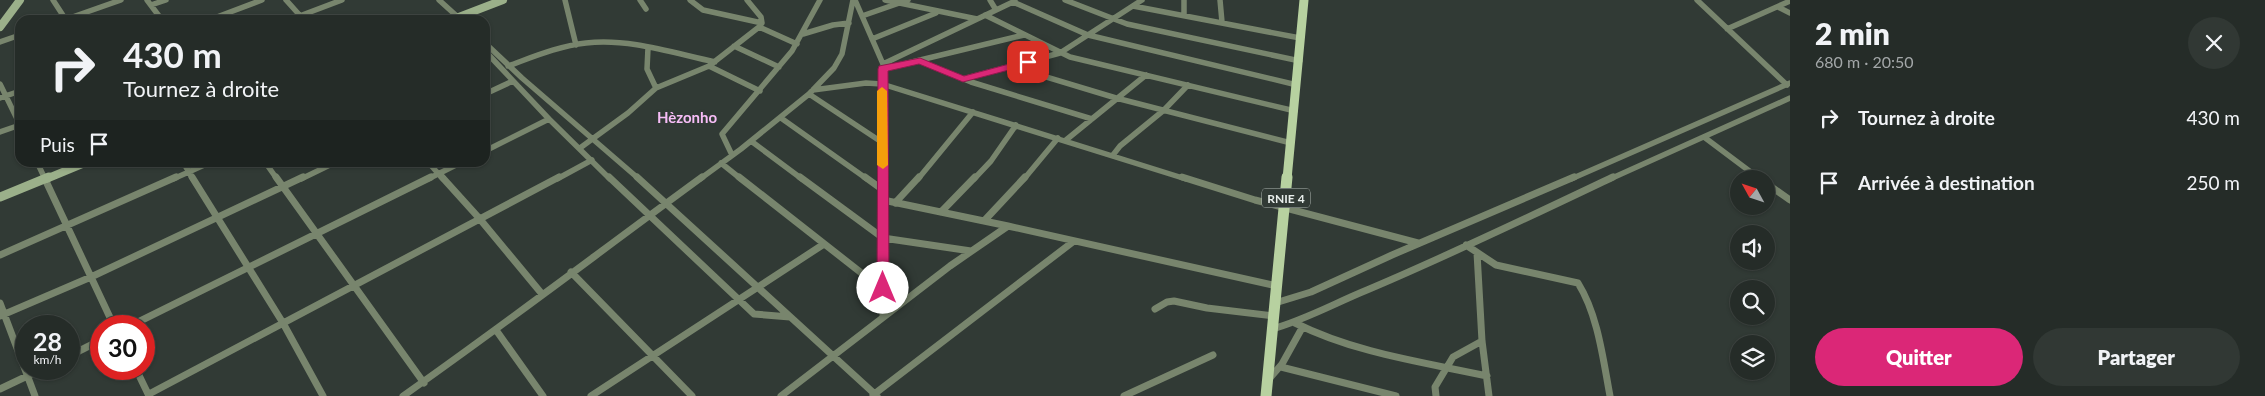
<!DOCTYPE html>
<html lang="fr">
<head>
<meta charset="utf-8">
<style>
  :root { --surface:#252c28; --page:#313834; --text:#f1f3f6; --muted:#a3a7a8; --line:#424845; --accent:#db2777 }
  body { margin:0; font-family:Lato,sans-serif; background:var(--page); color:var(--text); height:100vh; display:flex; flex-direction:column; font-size:19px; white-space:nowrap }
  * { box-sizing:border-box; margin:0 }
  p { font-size:16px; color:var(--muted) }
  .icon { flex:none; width:28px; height:28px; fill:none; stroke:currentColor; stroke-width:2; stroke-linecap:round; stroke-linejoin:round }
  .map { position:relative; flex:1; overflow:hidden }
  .drawer { display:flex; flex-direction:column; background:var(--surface); width:475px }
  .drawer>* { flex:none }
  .banner { position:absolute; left:15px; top:15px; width:475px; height:152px; border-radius:15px; box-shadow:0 1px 4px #0004,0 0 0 1px var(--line); background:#252c28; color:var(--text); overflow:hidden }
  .needle { width:32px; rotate:310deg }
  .buttons { position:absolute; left:1730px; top:170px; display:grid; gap:10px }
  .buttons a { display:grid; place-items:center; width:45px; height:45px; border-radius:50%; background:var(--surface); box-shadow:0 1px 4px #0004,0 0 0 1px var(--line); font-size:25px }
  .speed { position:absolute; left:15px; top:315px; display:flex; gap:10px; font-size:25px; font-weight:700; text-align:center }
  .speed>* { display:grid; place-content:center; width:65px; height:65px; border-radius:50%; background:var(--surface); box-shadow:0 1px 4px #0004,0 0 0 1px var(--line); line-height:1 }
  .speed small { font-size:12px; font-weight:400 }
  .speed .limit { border:8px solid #d22; background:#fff; color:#111 }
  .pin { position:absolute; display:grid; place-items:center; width:42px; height:42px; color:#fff; margin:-21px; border-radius:10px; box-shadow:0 2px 8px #0006 }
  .me { position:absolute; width:55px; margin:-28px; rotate:0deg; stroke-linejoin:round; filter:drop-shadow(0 0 4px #0008) }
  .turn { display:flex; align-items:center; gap:18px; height:105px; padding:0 25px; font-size:22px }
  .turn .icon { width:65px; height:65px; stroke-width:2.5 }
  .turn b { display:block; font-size:35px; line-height:42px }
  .then { display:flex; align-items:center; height:48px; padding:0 25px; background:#0003; gap:10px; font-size:19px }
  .round { display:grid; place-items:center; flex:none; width:52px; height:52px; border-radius:26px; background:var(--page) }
  .summary { display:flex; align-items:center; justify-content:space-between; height:85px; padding:0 25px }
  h1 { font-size:30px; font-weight:800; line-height:38px }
  .cta { display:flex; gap:10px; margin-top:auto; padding:10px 25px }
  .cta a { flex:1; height:58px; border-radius:30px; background:var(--accent); color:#fff; font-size:20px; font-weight:800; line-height:58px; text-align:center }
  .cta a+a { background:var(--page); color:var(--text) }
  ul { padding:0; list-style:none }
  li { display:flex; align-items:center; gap:15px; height:65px; padding:0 25px }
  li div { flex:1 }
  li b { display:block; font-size:19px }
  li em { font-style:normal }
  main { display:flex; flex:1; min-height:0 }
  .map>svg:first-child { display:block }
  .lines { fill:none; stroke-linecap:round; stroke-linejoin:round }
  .street-far1 { stroke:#78856d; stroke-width:5.5 }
  .street { stroke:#78856d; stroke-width:7 }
  .secondary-far1 { stroke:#9bb08a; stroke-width:8 }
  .secondary { stroke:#9bb08a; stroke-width:9 }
  .primary-far1 { stroke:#b7d1a0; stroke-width:9 }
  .primary { stroke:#b7d1a0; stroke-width:11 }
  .route { fill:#db2777; stroke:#8e194d }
  .slow { fill:#f59e0b }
  .labels { text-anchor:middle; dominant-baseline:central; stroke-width:5; stroke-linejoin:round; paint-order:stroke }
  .shield { fill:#313a35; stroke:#b1b8b4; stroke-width:1 }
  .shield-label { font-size:12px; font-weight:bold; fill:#e8eeeb }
  .neighbourhood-label { font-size:15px; font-weight:bold; fill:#f7bdf7; stroke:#313a35 }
</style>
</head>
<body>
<main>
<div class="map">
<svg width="1790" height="396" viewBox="0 0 1790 396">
  <rect width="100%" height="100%" fill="#313a35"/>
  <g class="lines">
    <path class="street-far1" d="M53 0 66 20
      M147 0 162 20
      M286 0 304 20
      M439 0 460 19
      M565 0 576 45
      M640 0 646 9
      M690 0 703 10 762 23
      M855 0 883 64V179
      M885 0 977 19
      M990 0 996 10
      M1065 0 1127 24 1300 61
      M1184 0V14
      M1220 0 1222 22
      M1697 0 1787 85
      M1013 2 1088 35 1297 85
      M151 5 166 0
      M1133 6 1300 38
      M1778 7 1790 13
      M985 15 1070 57 1295 111
      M862 16 908 0
      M64 20 121 0
      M209 20 262 0
      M289 20 342 0
      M759 27 797 44
      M1727 29 1790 1
      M803 34 833 25 849 23
      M872 39 936 13
      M0 42 20 35
      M485 43 522 78 639 179
      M734 46 779 67
      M648 48 647 69 656 88
      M485 51 549 119 610 179
      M920 61 971 82 1092 119
      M883 64 1015 1
      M508 66C533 57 559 46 586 43 629 38 673 53 715 62
      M709 66 760 91
      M1013 67 1116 98 1291 143
      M883 69 1024 35
      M963 79 1060 53 1142 0
      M0 84 20 125
      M813 90 866 83 882 84 1186 179
      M485 94 513 81
      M809 94 883 143
      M0 98 20 91
      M781 118 867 179
      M0 132 20 125
      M1704 137 1760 179
      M1066 140 1146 75
      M751 141 802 179
      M580 148 628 113 656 88 709 66 759 27 762 23 761 17 747 0
      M485 151 549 119
      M732 155 722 134 792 51 820 0
      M1113 155 1120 146 1164 110 1188 85
      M37 162 45 179
      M183 162 193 179
      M265 162 277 179
      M428 162 443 179
      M721 163 741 179
      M173 179 211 162
      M301 179 336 162
      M428 179 462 162
      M557 179 592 160
      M700 179 741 149 809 94 834 68 842 54 853 0
      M918 179 973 112
      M974 179 991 161 1016 125
      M1024 179 1058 138
      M1571 179 1790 83
      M1610 179 1790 98"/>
    <path class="street" d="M44 177 114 326
      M192 177 283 323 323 396
      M276 177 424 383
      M442 177 479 218 542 294
      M609 177 754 314 790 317
      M637 177 877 396
      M739 177 864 275 883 274
      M800 177 883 238 971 251
      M865 177 883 190
      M883 177V316
      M1182 177 1255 200 1418 243
      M1759 177 1761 179
      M1766 183 1790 200
      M883 200 1008 226
      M895 203 919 177
      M941 212 975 177
      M984 221 1025 177
      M1466 245 1496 265 1578 283C1598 315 1603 359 1610 396
      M1477 253 1482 341 1489 396
      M0 255 176 177
      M571 272 692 396
      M0 303 35 396
      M1275 303 1311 292 1392 255 1574 177
      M1155 309 1167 302 1174 301 1207 308 1274 316
      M0 316 91 277 303 177
      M1295 323C1355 353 1422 362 1487 376
      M130 326 431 177
      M1272 329C1305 320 1335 303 1367 290 1450 255 1531 216 1613 177
      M496 330 543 396
      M69 356 101 340
      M1281 367 1396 396
      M136 369 149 396
      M1269 379 1282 364 1302 328
      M0 389 42 369
      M149 394 559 177
      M873 395 1074 241
      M403 396C504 325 602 250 702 177
      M591 396 824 244
      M781 396 950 266 1008 226 1277 286
      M1124 396 1213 355
      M1436 396 1435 387 1453 357 1482 341"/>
    <path class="secondary-far1" d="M451 20 503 0
      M0 27 20 0
      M46 179 87 162"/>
    <path class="secondary" d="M0 197 49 177"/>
    <path class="primary-far1" d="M1287 179 1304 0"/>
    <path class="primary" d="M1266 396 1287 177"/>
  </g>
  <path class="route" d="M920 58 964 76 1028 59 1033 62 1032 64 963 82 919 64 888 71 889 288 883 293 877 288 878 69 879 66Z"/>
  <path class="slow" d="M882 87 887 91 888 165 883 169 877 165V91Z"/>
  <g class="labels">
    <rect class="shield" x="1262" y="188.5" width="48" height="19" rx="4"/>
    <g class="shield-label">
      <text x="1286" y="198">RNIE 4</text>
    </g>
    <g class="neighbourhood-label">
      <text x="687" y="117">Hèzonho</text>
    </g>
  </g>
</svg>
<div class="buttons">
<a><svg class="needle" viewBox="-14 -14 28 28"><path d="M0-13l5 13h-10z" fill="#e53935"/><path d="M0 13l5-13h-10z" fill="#a3a7a8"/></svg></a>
<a><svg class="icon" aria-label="sound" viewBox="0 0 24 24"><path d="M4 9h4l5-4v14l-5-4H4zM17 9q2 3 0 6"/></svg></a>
<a><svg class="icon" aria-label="search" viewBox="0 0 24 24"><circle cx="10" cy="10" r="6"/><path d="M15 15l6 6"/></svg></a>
<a><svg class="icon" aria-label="layers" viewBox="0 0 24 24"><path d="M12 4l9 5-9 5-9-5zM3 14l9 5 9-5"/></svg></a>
</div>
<div class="speed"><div>28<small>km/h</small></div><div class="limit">30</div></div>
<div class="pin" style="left:1028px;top:62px;background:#d93025"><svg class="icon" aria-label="arrive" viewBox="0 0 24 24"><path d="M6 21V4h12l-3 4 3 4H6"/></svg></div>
<svg class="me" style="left:883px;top:288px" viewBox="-20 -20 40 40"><circle r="19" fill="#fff"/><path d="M0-13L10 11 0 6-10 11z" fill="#db2777"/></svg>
<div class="banner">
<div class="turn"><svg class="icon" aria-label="right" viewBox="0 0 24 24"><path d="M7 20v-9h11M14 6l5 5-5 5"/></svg><div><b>430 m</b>Tournez à droite</div></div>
<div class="then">Puis<svg class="icon" aria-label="arrive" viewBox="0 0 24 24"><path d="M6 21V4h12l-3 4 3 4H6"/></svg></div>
</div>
</div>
<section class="drawer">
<div class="summary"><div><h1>2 min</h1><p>680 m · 20:50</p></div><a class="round"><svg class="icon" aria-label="close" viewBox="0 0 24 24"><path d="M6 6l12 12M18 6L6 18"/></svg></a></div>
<ul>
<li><svg class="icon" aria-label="right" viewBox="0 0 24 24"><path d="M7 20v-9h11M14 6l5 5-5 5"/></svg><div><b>Tournez à droite</b></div><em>430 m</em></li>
<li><svg class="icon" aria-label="arrive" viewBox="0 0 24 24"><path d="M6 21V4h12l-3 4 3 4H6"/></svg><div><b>Arrivée à destination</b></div><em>250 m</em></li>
</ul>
<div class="cta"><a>Quitter</a><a>Partager</a></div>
</section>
</main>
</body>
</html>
